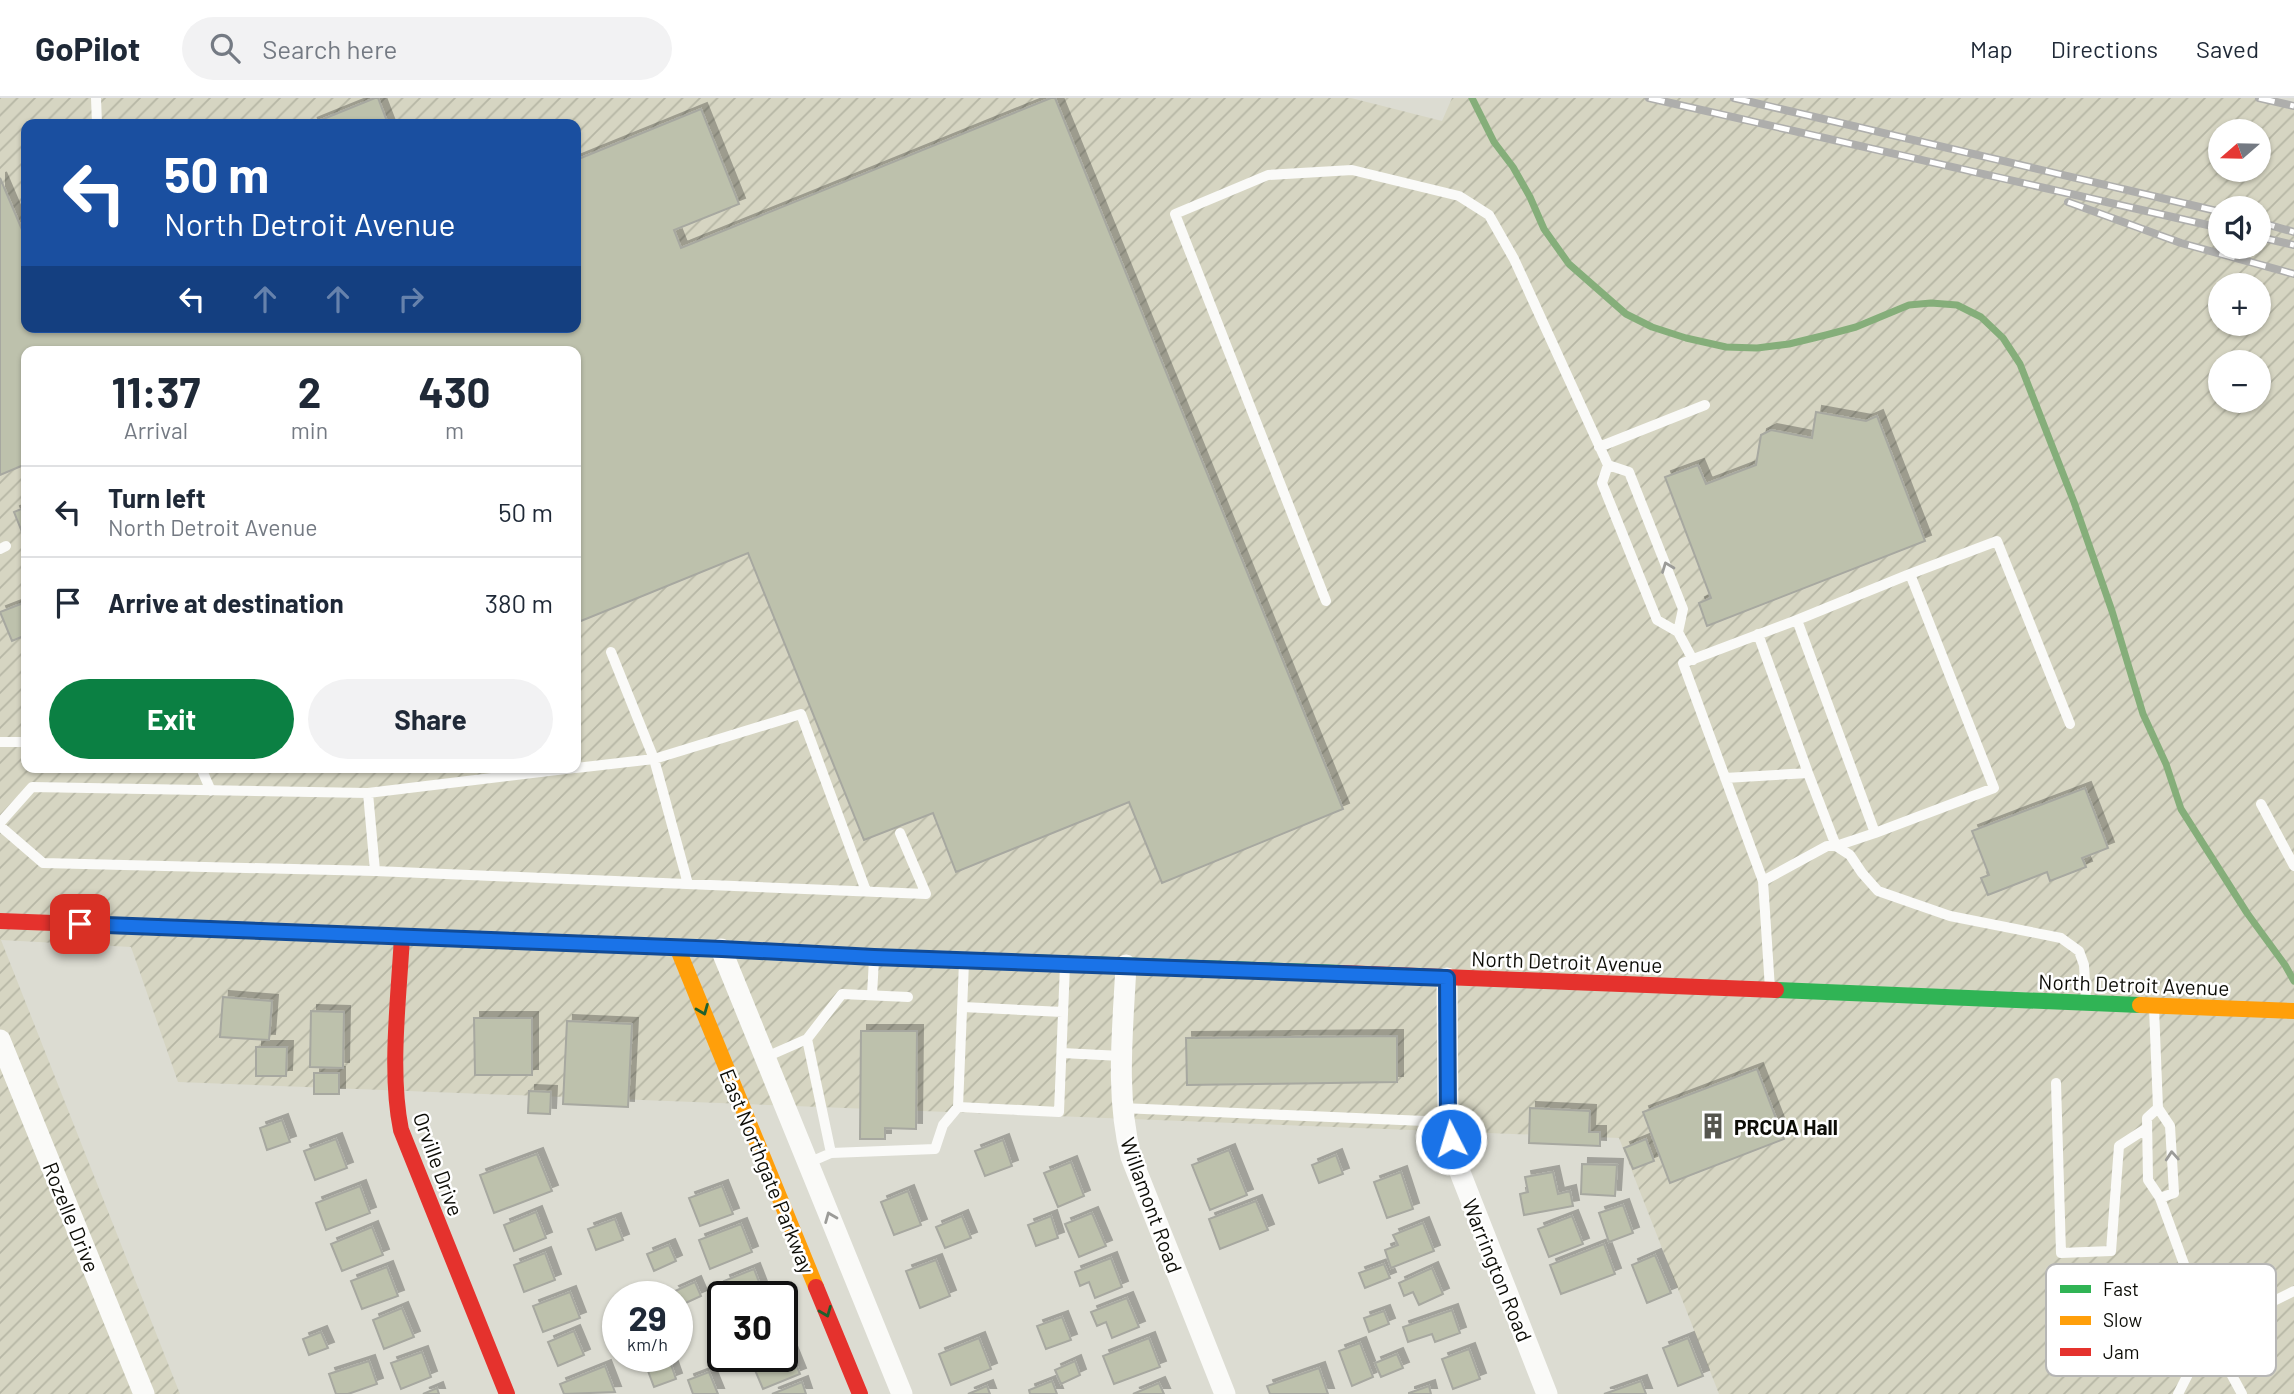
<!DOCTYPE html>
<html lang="en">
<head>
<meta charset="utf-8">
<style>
  :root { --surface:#fff; --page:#f2f2f3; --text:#1f2937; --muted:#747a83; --line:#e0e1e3; --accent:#0b8043 }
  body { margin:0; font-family:Barlow,sans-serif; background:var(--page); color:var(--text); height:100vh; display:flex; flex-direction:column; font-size:26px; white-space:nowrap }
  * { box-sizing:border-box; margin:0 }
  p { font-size:23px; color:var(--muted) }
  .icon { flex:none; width:38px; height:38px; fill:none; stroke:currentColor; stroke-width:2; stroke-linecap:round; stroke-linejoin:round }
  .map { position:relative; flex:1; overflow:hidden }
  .sheet { position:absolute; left:21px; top:248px; width:560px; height:427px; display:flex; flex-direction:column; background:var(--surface); border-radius:14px; box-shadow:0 2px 5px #0004 }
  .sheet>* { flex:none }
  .top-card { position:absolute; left:21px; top:21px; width:560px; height:214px; border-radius:14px; box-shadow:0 2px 5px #0004; background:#1a4fa0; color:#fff; overflow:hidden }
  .needle { width:46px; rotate:250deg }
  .controls { position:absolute; left:2208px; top:21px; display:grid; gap:14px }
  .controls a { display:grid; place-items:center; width:63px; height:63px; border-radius:50%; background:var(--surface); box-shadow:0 2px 5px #0004; font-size:35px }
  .speed { position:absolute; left:602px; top:1183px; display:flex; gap:14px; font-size:35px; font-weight:700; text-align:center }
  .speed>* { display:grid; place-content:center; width:91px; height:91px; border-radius:50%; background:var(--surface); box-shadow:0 2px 5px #0004; line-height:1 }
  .speed small { font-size:18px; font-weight:400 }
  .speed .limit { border:4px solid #111; border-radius:10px; background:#fff; color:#111 }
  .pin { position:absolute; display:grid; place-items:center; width:60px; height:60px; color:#fff; margin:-30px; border-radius:14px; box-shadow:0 4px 10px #0006 }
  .me { position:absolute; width:77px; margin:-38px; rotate:355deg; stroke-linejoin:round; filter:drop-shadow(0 0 5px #0008) }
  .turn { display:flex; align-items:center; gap:24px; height:147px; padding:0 28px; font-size:32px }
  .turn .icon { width:91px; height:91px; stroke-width:2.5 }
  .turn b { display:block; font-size:49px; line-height:60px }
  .lanes { display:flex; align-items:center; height:66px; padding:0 28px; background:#0003; justify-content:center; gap:35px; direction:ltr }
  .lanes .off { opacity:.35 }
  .eta { display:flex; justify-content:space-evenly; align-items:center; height:119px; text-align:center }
  .eta b { font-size:42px; font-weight:700; line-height:49px }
  .primary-button { display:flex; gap:14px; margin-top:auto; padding:14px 28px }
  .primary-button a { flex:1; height:80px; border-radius:42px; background:var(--accent); color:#fff; font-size:28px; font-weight:700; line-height:80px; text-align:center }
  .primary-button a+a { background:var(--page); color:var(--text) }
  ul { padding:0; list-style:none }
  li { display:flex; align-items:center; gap:21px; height:91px; padding:0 28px; border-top:2px solid var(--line) }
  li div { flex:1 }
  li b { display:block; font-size:26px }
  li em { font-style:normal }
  header { display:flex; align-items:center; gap:42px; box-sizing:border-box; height:98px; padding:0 35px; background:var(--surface); border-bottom:2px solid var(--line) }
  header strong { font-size:33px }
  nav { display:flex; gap:38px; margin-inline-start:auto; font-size:24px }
  .search { width:490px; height:63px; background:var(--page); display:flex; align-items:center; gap:18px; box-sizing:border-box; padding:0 24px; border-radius:38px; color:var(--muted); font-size:26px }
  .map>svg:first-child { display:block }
  .industrial { fill:url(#industrial-furrows); fill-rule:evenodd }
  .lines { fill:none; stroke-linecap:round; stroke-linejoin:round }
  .stream { stroke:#85ae7a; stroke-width:7 }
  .building { fill:#bdc1ac; stroke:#a7a8a0; stroke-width:2; filter:url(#shadow) }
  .lane { stroke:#fafaf8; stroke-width:10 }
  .street { stroke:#fafaf8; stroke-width:21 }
  .fast { stroke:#30b455; stroke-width:16 }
  .slow { stroke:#ff9f0a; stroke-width:16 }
  .jam { stroke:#e5322d; stroke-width:16 }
  .rail-casing { stroke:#aeaeac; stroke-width:8 }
  .rail { stroke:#fff; stroke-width:5; stroke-dasharray:16; stroke-linecap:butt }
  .oneway { stroke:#9b9b98 }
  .oneway2 { stroke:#1e602e }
  .route-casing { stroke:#114b97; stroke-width:18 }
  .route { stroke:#1a73e8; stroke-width:12 }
  .labels { text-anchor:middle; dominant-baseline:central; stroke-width:5; stroke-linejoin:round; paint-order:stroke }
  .street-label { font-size:21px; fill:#0d0d07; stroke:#fff }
  .poi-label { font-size:21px; font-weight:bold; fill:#0d0d07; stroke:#fff; text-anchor:start }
  .key { fill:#fff; stroke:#b6b6b5; stroke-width:2 }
  .key-label { font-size:19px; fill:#0d0d07 }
</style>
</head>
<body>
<header>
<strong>GoPilot</strong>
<div class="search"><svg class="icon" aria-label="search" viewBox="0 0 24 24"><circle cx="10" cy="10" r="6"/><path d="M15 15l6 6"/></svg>Search here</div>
<nav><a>Map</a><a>Directions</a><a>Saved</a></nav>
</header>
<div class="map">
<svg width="2294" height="1296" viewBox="0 0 2294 1296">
  <defs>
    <pattern id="industrial-furrows" width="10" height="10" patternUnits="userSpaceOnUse" patternTransform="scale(1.75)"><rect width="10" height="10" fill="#d6d5c2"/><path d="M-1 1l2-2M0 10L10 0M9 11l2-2" fill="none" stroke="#b6b6a5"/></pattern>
    <filter id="shadow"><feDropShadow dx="6" dy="-6" stdDeviation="0" flood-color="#0004"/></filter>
  </defs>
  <rect width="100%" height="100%" fill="#dcdcd2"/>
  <path class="industrial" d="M0 0H1351L1442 23 1452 0H2258L2294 8V1296H1719L1619 1040 178 984 131 849 1 842 180 1296H0ZM26 26H576V229H26ZM2221 33H2259V72H2221ZM2221 110H2259V149H2221ZM2221 187H2259V226H2221ZM26 254H576V670H26ZM2221 264H2259V303H2221Z"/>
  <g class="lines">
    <path class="stream" d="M1472 0 1494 44 1513 69 1530 99 1544 131 1569 166 1626 216 1652 229 1686 240 1726 249 1757 250 1789 246 1826 237 1856 229 1909 207 1931 205 1957 207 1981 219 2003 240 2020 266 2074 404 2112 513 2143 616 2166 666 2181 711 2247 815 2285 867 2294 883"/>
  </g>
  <path class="building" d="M375 0H378L388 26H311Z
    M1051 0H1055L1343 711 1162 785 1129 704 956 774 933 715 864 742 748 455 576 525V254H26V366L0 377V80L26 141V229H576V62L701 11 739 106 674 132 681 150Z
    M1816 314 1866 323 1877 318 1925 443 1707 528 1699 505 1711 500 1665 379 1698 367 1706 386 1756 367 1761 337 1771 332 1812 340Z
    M26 409V444L14 414Z
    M26 504V537L12 543 0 514Z
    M2085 690 2108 750 2082 760 2086 769 2050 783 2047 774 1988 797 1981 780 1989 777 1972 733Z
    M223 899 272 903 269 942 220 939Z
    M311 913 344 914 343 970 310 969Z
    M474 920H532V977H475Z
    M567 923 632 926 628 1009 563 1006Z
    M861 933H917L916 1031 885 1030V1041H860Z
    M1397 938V984L1187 987 1186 940Z
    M256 949H287L286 978H256Z
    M1757 971 1784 1041 1670 1085 1643 1014Z
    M314 975H339V996H314Z
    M529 993 551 994 550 1016 528 1015Z
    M1530 1010 1590 1013 1589 1034H1600V1048L1529 1045Z
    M282 1022 290 1044 267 1052 260 1030Z
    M336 1041 347 1070 315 1082 304 1053Z
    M1646 1041 1654 1063 1633 1071 1624 1050Z
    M1003 1042 1012 1068 985 1078 975 1053Z
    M1229 1052 1247 1097 1210 1112 1192 1067Z
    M537 1056 552 1093 494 1115 480 1077Z
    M1336 1057 1343 1076 1319 1085 1312 1067Z
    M1071 1064 1084 1098 1058 1109 1044 1075Z
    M1582 1066 1617 1067 1615 1098 1581 1096Z
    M1401 1074 1413 1111 1387 1120 1374 1084Z
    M1553 1074 1558 1096 1570 1093 1573 1108 1524 1117 1520 1096 1528 1094 1525 1079Z
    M360 1088 370 1115 326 1132 316 1105Z
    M722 1088 733 1116 700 1128 689 1100Z
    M908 1093 921 1127 894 1137 881 1104Z
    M1256 1103 1268 1132 1220 1151 1209 1121Z
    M1623 1107 1633 1135 1609 1144 1599 1115Z
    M536 1114 546 1140 514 1153 504 1127Z
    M1092 1115 1106 1148 1079 1159 1065 1126Z
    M962 1118 971 1140 945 1150 936 1129Z
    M1051 1118 1058 1140 1036 1148 1028 1127Z
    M1572 1118 1583 1146 1549 1159 1538 1131Z
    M615 1121 623 1142 596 1152 588 1131Z
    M1423 1125 1434 1153 1391 1170 1385 1152 1398 1147 1393 1137Z
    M741 1126 752 1154 710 1171 699 1142Z
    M372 1129 383 1157 342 1173 331 1146Z
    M1604 1146 1615 1176 1561 1196 1550 1167Z
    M669 1147 676 1163 654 1173 647 1156Z
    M545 1155 555 1182 524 1194 514 1167Z
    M1655 1157 1671 1195 1647 1205 1632 1167Z
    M1111 1160 1122 1189 1095 1200 1089 1184 1080 1188 1075 1174Z
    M936 1162 950 1198 920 1210 906 1173Z
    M1384 1166 1390 1180 1365 1190 1359 1175Z
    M387 1169 398 1198 362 1211 351 1183Z
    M1432 1170 1443 1196 1419 1207 1413 1194 1404 1198 1399 1185Z
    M754 1171 764 1197 730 1199 724 1183Z
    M695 1184 701 1198 679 1208 677 1199 673 1194Z
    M570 1194 580 1220 543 1234 533 1208Z
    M1127 1200 1139 1229 1112 1240 1106 1224 1097 1228 1091 1214Z
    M402 1210 414 1239 384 1251 373 1222Z
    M1452 1212 1460 1235 1435 1244 1432 1236 1408 1244 1403 1229Z
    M1384 1213 1389 1226 1369 1234 1364 1220Z
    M1062 1219 1071 1242 1046 1251 1037 1228Z
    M574 1233 584 1257 558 1268 548 1244Z
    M321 1234 328 1250 309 1257 303 1241Z
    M979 1240 991 1271 951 1287 939 1256Z
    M1149 1240 1160 1269 1114 1286 1103 1258Z
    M1688 1240 1703 1278 1678 1288 1663 1250Z
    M1360 1245 1373 1279 1352 1288 1339 1253Z
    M789 1249 800 1276 763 1291 752 1265 768 1258H782V1252Z
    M1469 1251 1480 1281 1453 1291 1442 1261Z
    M422 1254 431 1279 401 1291 391 1265Z
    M1397 1256 1403 1270 1381 1279 1375 1265Z
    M662 1258H668L676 1281 654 1289 645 1265Z
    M369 1263 377 1286 348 1296H336L329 1276Z
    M1075 1263 1080 1277 1061 1286 1055 1272Z
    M605 1268 615 1294 564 1296 560 1286Z
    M1319 1270 1328 1296H1270L1267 1288Z
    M709 1274 718 1296H693L688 1282Z
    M1052 1283 1057 1296H1030L1029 1292Z
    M1641 1283 1646 1296H1604Z
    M802 1284 806 1296H772Z
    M1159 1285 1164 1296H1133Z
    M987 1288 990 1296H968Z
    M1429 1288 1431 1296H1409V1295Z
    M437 1290 439 1296H423Z"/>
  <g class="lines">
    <path class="lane" d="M96 0 97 26
      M1599 349 1705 307
      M0 451 6 448
      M1910 476 1997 443 2070 626
      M1326 503 1175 116 1268 77 1352 72 1459 98 1489 117 1514 161 1608 367
      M1678 534 1683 511 1629 374 1608 367 1602 385 1657 522 1678 534 1693 562
      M1758 536 1808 675
      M0 644H26
      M201 670 211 693
      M576 670 654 661 611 554
      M1725 680 1808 675 1836 748 1850 757 1862 775 1878 793 1950 818 2061 840 2079 853 2084 867 2086 902
      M368 695 574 670
      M2261 706 2294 768
      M0 725 32 689 368 695 375 773
      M0 728 43 765 375 773 926 796 900 735
      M1763 783 1683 565 1797 522 1875 735 1994 690 1910 476 1797 522
      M688 786 654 661 801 616 866 793
      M964 864 958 1009 1059 1014 1065 867
      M1770 891 1763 783 1827 748H1836L1875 735
      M872 897 874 861
      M963 909 1063 914
      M2154 910 2158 1010 2170 1028 2174 1095 2160 1100
      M1062 955 1121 958
      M766 959 807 941
      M2056 985 2061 1155 2111 1153 2119 1048 2147 1030
      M1121 1010 1448 1024
      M2158 1010 2147 1020 2148 1082 2160 1100 2209 1235 2242 1296
      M831 1055 807 941 842 896 908 899
      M808 1065 831 1055 935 1051 943 1027 958 1009
      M2178 1296 2209 1235 2294 1193"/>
    <path class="street" d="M721 851 902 1296
      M1126 867C1123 931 1115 996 1131 1059L1225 1296
      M1447 880 1448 1024 1454 1059 1547 1296
      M0 942 144 1296"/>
    <path class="fast" d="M679 849 874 859 1342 875
      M1776 892 2140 907"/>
    <path class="slow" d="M269 833 679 849
      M677 849 816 1189
      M2140 907 2294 913"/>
    <path class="jam" d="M0 823 269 833
      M402 838C399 898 389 974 401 1032L507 1296
      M1342 875 1776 892
      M816 1189 860 1296"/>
    <g class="rail-casing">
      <path id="rail" d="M1649 0 2221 130
        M1734 0 2221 114
        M2259 0 2294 8
        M2068 104 2181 145 2294 176
        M2259 124 2294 134
        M2259 139 2294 147"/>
    </g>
    <use href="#rail" class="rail"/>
  </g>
  <defs><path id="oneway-chevron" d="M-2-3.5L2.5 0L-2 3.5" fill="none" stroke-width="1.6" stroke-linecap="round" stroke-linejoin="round" transform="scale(1.75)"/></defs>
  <g class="oneway">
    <use href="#oneway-chevron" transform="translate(1667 469) rotate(-111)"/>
    <use href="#oneway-chevron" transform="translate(2172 1058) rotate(-94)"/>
    <use href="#oneway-chevron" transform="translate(830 1119) rotate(-112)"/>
  </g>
  <g class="oneway2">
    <use href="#oneway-chevron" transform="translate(703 912) rotate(68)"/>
    <use href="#oneway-chevron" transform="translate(826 1214) rotate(68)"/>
  </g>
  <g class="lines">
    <g class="route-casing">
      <path id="route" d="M80 826 722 851 874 859 1447 880 1448 1024 1451 1041"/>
    </g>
    <use href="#route" class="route"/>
  </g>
  <defs>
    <g id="building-bare" transform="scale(2.1)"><path d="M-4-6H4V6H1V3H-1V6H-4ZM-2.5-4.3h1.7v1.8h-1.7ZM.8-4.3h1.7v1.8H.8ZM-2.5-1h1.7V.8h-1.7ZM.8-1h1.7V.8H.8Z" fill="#55554e" stroke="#fff" stroke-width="2.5" paint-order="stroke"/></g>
  </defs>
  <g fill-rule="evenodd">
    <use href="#building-bare" x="1713" y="1028"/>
  </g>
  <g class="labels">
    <g class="street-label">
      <text transform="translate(1567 863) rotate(2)">North Detroit Avenue</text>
      <text transform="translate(2134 886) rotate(2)">North Detroit Avenue</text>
      <text transform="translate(439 1066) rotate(70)">Orville Drive</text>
      <text transform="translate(768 1073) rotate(68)">East Northgate Parkway</text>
      <text transform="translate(1152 1107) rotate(70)">Willamont Road</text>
      <text transform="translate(72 1119) rotate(68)">Rozelle Drive</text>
      <text transform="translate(1498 1172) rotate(68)">Warrington Road</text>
    </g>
    <g class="poi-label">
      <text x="1734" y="1028">PRCUA Hall</text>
    </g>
  </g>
  <rect x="2046" y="1166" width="230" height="112" rx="10" class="key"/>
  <rect x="2060" y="1187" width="31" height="8" fill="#30b455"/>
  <rect x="2060" y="1218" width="31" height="9" fill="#ff9f0a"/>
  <rect x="2060" y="1250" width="31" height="8" fill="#e5322d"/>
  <g class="key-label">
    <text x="2103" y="1198">Fast</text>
    <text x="2103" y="1229">Slow</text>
    <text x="2103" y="1261">Jam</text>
  </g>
</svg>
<div class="controls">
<a><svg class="needle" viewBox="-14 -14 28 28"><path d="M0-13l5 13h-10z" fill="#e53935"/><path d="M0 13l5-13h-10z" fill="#747a83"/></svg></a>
<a><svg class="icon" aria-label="sound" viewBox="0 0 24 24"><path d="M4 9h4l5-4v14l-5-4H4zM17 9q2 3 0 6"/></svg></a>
<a>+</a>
<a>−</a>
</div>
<div class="speed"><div>29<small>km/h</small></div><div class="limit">30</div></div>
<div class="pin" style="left:80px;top:826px;background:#d93025"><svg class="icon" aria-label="arrive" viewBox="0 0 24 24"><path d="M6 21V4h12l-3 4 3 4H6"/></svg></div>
<svg class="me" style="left:1451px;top:1041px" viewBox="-20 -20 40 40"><circle r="17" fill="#1a73e8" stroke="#fff" stroke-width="3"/><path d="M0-11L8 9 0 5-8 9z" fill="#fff"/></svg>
<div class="top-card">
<div class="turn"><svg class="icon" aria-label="left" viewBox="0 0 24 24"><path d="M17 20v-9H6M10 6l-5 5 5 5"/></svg><div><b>50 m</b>North Detroit Avenue</div></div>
<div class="lanes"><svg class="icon" aria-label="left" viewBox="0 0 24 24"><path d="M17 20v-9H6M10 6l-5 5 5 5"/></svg><svg class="icon off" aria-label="ahead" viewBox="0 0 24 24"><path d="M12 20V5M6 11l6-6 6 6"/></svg><svg class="icon off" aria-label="ahead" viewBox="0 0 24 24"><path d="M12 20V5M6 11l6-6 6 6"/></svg><svg class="icon off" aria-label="right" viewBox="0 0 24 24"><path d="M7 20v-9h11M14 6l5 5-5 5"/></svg></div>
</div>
<section class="sheet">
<div class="eta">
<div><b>11:37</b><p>Arrival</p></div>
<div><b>2</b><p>min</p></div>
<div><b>430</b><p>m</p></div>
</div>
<ul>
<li><svg class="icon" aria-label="left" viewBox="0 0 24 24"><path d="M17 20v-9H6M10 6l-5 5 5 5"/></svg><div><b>Turn left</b><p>North Detroit Avenue</p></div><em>50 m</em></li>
<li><svg class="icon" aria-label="arrive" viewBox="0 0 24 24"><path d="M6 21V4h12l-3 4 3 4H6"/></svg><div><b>Arrive at destination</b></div><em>380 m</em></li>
</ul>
<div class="primary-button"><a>Exit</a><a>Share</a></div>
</section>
</div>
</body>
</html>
